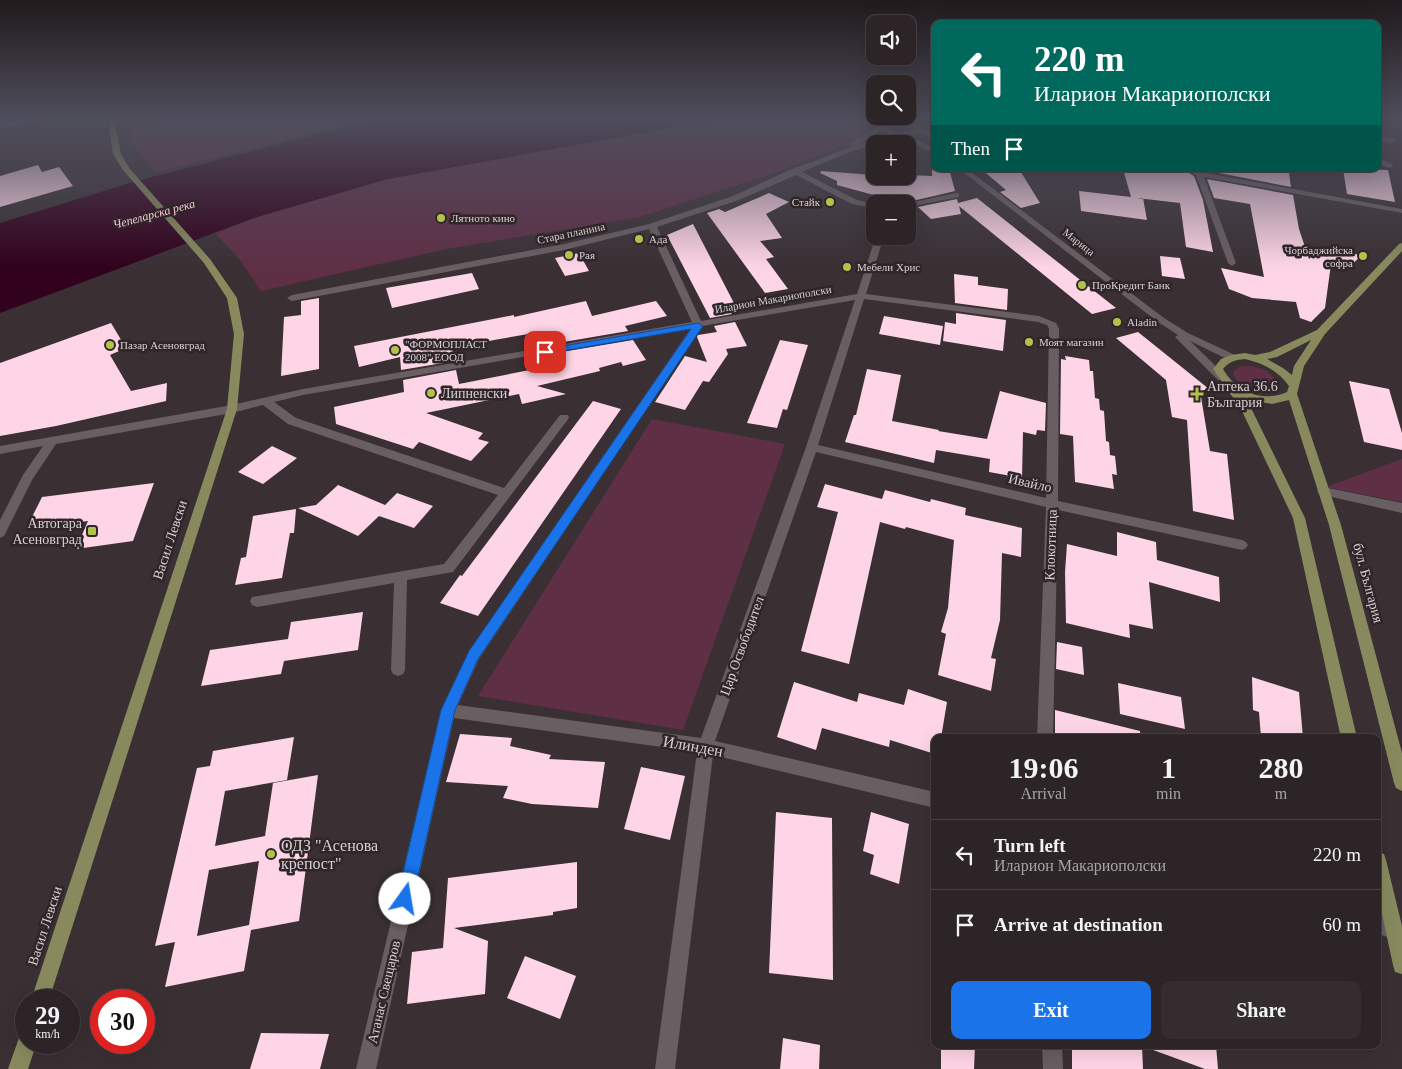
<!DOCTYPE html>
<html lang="en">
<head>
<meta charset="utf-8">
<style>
  :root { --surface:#2c2427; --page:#342c2f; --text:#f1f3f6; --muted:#a6a4a7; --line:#484144; --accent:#1a73e8 }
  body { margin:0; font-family:"Times New Roman",serif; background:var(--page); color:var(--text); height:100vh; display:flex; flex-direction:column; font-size:19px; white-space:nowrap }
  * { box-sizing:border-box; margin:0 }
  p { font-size:16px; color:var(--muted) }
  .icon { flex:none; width:28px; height:28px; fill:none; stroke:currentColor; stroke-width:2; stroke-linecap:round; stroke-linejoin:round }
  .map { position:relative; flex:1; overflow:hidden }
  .details { position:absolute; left:931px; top:734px; width:450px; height:315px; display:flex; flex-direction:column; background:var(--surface); border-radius:10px; box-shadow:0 5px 20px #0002,0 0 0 1px var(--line) }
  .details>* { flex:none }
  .top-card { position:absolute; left:931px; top:20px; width:450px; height:152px; border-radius:10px; box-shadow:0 5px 20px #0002,0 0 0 1px var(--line); background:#00695c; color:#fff; overflow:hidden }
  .controls { position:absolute; left:866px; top:15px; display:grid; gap:10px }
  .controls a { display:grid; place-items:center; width:50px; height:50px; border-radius:10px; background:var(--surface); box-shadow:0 5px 20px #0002,0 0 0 1px var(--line); font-size:25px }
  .speed { position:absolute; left:15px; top:989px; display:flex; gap:10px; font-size:25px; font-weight:700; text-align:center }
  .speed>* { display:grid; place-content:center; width:65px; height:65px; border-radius:50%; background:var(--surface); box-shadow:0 5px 20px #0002,0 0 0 1px var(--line); line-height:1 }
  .speed small { font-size:12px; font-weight:400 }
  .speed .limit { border:8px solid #d22; background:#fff; color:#111 }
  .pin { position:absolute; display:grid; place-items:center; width:42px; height:42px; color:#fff; margin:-21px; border-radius:10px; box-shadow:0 2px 8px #0006 }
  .me { position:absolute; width:55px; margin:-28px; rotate:13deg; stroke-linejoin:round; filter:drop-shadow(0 0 4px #0008) }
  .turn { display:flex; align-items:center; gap:18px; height:105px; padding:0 20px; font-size:22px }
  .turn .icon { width:65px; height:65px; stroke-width:2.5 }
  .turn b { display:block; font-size:35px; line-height:42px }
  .then { display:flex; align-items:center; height:48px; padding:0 20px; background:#0003; gap:10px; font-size:19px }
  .eta { display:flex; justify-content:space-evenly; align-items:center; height:85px; text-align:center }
  .eta b { font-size:30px; font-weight:800; line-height:35px }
  .button { display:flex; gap:10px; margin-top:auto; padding:10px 20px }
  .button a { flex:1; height:58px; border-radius:10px; background:var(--accent); color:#fff; font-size:20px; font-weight:800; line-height:58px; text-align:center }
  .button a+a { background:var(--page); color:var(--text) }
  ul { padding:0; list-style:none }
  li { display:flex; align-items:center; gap:15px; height:70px; padding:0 20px; border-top:1px solid var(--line) }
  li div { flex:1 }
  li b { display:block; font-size:19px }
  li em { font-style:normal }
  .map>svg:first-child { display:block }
  .green { fill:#5f2f46 }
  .water { fill:#32011d }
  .building { fill:#fed5e6; fill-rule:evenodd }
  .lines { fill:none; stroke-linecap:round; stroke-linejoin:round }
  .minor { fill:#695e62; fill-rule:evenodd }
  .major { fill:#888a5e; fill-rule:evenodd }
  .route { fill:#1a73e8; stroke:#114b97 }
  .poi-dot { fill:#b3c24b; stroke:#30262a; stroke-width:2 }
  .labels { text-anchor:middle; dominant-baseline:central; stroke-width:5; stroke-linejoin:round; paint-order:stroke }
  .far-poi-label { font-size:11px; fill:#d6d0d2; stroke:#30262a; text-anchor:start }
  .far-street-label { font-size:11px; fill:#d6d0d2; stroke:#30262a }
  .far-water-label { font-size:12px; font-style:italic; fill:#fcc5dc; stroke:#30262a }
  .poi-label { font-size:14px; fill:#d6d0d2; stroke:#30262a; text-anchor:start }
  .street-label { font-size:14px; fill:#d6d0d2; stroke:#30262a }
  .near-street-label { font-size:16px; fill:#d6d0d2; stroke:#30262a }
  .near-poi-label { font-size:16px; fill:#d6d0d2; stroke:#30262a; text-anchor:start }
</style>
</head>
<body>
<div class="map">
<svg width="1402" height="1069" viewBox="0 0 1402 1069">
  <rect width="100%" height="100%" fill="#3a3034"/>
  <path class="green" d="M178 119H370L156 172 129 140 133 127Z
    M719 119H868L879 127 864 138 771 174 640 217 446 249 261 291 240 260 215 233 257 217 388 179Z
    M1249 366 1264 369 1278 381 1277 389C1263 396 1239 389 1233 374 1235 366 1242 366 1249 366Z
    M652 419 785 444 683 730 478 696Z
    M1402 459V502L1326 487Z"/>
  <path class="water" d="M387 119H719L388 179 257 217 0 313V223L136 181 354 125Z"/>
  <path class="building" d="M38 165 42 172 59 167 73 186 0 207V176Z
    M981 169H1019L1040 203 1021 208 1000 192 1006 190Z
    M1123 169H1182L1194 176 1203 200 1213 252 1186 247 1180 203 1137 198H1143L1147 220 1081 211 1079 191 1131 197Z
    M1198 169H1238L1267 172V169L1289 173 1291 187Z
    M1343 169 1388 170 1395 202 1347 194Z
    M932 170 950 172 955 191 912 201 906 195 892 200 837 185V181L820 173 821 171 873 175V179L908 182V175L932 176Z
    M1207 179 1293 195 1299 229 1309 259 1321 248 1332 252 1338 247 1361 256 1346 270 1331 264 1325 308 1311 322 1300 318 1296 302 1252 298 1229 289 1221 268 1264 277 1250 204 1214 198Z
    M769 193 789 202 766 214 782 238 760 241 774 257 766 259 788 289 765 293 707 213 719 209 725 212Z
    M977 198 1079 279 1116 308 1092 314 959 206 961 214 931 219 918 207 957 199 958 203Z
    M693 224 736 307 729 309 732 314 710 318 667 235Z
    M579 253 589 271 565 276 555 258Z
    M1160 256 1180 258 1185 279 1162 276Z
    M472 273 479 289 392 308 386 288Z
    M954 274 978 277V285L1008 289 1007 310 955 303Z
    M319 298V369L281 376 284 317 301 315V301Z
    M586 301 592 316 656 301 667 316 625 326 628 331 546 345 540 332 494 340 452 349 455 361 401 370 400 357 359 367 354 346 514 315V317Z
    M956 313 1006 320 1003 351 943 341 945 322 956 324Z
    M884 316 943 326 940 345 879 334Z
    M735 322 747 346 726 349 728 354 709 382 703 381 685 410 655 402 685 356 707 362 697 337 698 335 717 332 714 326Z
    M111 323 126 348 110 355 131 391 167 383 166 401 56 426 0 436V363Z
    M1138 332 1209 389 1200 391 1210 451 1227 454 1234 520 1193 511 1187 420 1172 417 1166 380 1116 338Z
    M633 340 646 360 623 366 621 362 599 368 600 371 537 386 566 394 522 404 519 394 426 413 483 433 478 439 489 442 471 461 419 442 413 449 336 424 334 407 404 392 403 380 456 370 459 384 555 365 550 354Z
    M780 340 808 345 787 410 783 409 777 428 747 423Z
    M1065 356 1089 360 1090 371H1093L1095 398 1099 399 1100 410 1104 411 1106 441 1109 442 1110 455 1115 456 1117 475 1112 474 1114 489 1075 482 1073 436 1060 434 1061 359 1066 360Z
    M867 369 901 375 892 421 939 430 938 431 987 439 1000 391 1046 403 1045 431 1037 430 1036 435 1023 432 1022 478 989 472 990 459 936 450 934 463 845 442 854 415H856Z
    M1349 381 1389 389 1402 433V450L1364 442Z
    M593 401 621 409 478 616 440 603 460 575 462 576Z
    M272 446 297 458 263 484 238 472Z
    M154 483 133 541 76 549 88 521 26 529 42 497Z
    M825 484 882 499 885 490 930 502 931 499 966 508 965 515 1022 528 1021 557 1002 553 1000 620 991 658 996 659 991 691 938 675 946 634 941 632 948 608 954 540 906 527 905 529 880 522 849 664 801 651 838 512 817 507Z
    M338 485 385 505 397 493 433 506 414 528 379 516 358 536 298 508 316 505Z
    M296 509 294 533H290L282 578 235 585 241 558 246 557 253 516Z
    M1117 532 1156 542 1157 560 1219 577 1220 602 1149 582 1153 629 1129 624 1130 638 1066 623 1065 572 1067 544 1117 556Z
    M363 612 358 650 284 661 281 674 201 686 210 650 288 639 291 622Z
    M1057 642 1082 647 1084 675 1056 669Z
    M1252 677 1299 692 1303 738H1261L1259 712 1253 710Z
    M794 682 857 702 859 693 904 705 908 689 947 702 941 738H935V754L890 740 889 747 822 728 816 750 777 737Z
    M1118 683 1181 697 1185 729 1120 714Z
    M1055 710 1140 731V738H1055Z
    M460 734 512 738 510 746 551 755 549 759 605 762 598 808 532 804 503 798 508 786 446 782Z
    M294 737 287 780 225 791 215 846 265 836 273 783 318 775 299 921 251 930 244 971 165 987 175 942 155 946 197 768 210 766 213 751ZM259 861 249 925 197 936 209 870Z
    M641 767 685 776 670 840 624 829Z
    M776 812 832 818 833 980 769 973Z
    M871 812 909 824 899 884 870 874 874 855 863 851Z
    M577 862V908L553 912V915L454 928 488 941 485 994 407 1004 412 952 443 948 448 878Z
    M525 956 576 976 560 1019 507 998Z
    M261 1033 329 1034 320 1069H250Z
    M783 1038 820 1045 819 1069H780Z
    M941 1045H975L974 1069H941Z
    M1072 1045H1142L1143 1069H1072Z
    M1145 1045H1216L1218 1069H1205L1145 1047Z"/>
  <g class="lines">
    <path class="minor" d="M32 119H45L0 128V124Z
      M891 119C909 119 920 126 935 136V141L919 132 910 136 935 149V154L899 137 847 153 802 172 857 200 876 204 875 208 852 204 796 175 739 200 657 227 701 321 857 294 876 236H884L866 294 1039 316 1056 323 1059 329 1058 501 1242 540 1246 542 1248 545 1246 548 1242 550 1058 510 1053 738H1037L1046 507 816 452 715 741 935 792V808L713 755 675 1069H655L697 752 454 718 376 1069H356L441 710 469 651 691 328 303 395 274 402 296 418 504 488 560 415H568L569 418 453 572 407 580 405 670 403 674 398 676 393 674 391 670 394 583 257 607 252 605 250 601 252 597 444 564 498 495 288 424 263 405 232 413 56 444 32 480 4 536 0 538V520L23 475 43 446 0 454V446L232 405 303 389 692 322 649 229 564 250 292 301 287 298 292 295 564 244 649 224 733 196 792 169 851 147 850 143ZM895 122 913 127V131L898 133 887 127ZM882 130 890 135 859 144ZM864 299 1038 322 1047 325 1049 329 1046 498 818 445ZM855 300 806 447 701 738 458 705 479 659 702 326Z
      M1378 136 1395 139 1396 141 1392 143 1378 140Z
      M1378 158 1392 164 1393 166 1389 168 1378 163Z
      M959 169H967L1164 318 1188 333 1235 355V359H1227L1190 341 1226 376 1227 378 1226 380H1218L1175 337 1178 335 1158 322Z
      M1184 169H1194L1201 172 1402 209V213L1204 177 1236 263 1232 266 1228 263 1196 175Z
      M956 193H959V197L908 207V204H905Z
      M1323 487 1402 503V513L1319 494 1317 491Z
      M1378 916 1400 924 1402 928 1400 936 1394 939 1378 934Z
      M1042 1045H1062L1063 1069H1043Z"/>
    <path class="major" d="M108 119H114L121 154 130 169 210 259 237 298 244 334 237 409 49 1000H31L227 409 234 334 227 298 204 263 123 170 113 154Z
      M1402 243V251L1325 334 1304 366 1297 394 1341 525 1402 753V791L1396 788 1394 783 1329 525 1289 400 1272 404 1245 399 1251 408 1305 518 1357 738H1341L1293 518 1241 409 1213 369 1221 359 1231 355 1245 353 1255 355 1270 352 1317 330 1399 244ZM1311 340 1294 366 1292 375 1283 368 1267 359 1277 357ZM1245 359C1263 363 1278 371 1289 386L1287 392C1263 403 1236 392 1223 369 1230 361 1235 360 1245 359Z
      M1378 852 1384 854 1386 860 1402 926V974L1395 972 1393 965 1378 896Z
      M26 1033V1042H37L28 1069H8L20 1035Z"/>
  </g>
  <linearGradient id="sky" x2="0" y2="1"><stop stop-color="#201a1d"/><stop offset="0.44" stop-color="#4f4e5c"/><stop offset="1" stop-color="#4f4e5c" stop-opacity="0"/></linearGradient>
  <rect width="1402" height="268" fill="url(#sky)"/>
  <path class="route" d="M698 323 703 326 478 659 455 710 413 899 411 904 405 907 399 904 397 899 441 710 469 651 691 329 545 354 540 352 545 349Z"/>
  <g class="poi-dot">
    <circle cx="830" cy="202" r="5"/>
    <circle cx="441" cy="218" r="5"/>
    <circle cx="639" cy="239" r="5"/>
    <circle cx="569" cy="255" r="5"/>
    <circle cx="1363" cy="256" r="5"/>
    <circle cx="847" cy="267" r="5"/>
    <circle cx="1082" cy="285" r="5"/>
    <circle cx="1117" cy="322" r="5"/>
    <circle cx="1029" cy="342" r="5"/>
    <circle cx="110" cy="345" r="5"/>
    <circle cx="395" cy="350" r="5"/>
    <circle cx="431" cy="393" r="5"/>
    <path d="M1194.5 386.5h5v5h5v5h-5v5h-5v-5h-5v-5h5z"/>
    <rect x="87" y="526" width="10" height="10" rx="2.5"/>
    <circle cx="271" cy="854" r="5"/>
  </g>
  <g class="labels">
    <g class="far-poi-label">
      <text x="820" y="202" text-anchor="end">Стайк</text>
      <text x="451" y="218">Лятното кино</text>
      <text x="649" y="239">Ада</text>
      <text x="1353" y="250" text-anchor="end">Чорбаджийска<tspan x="1353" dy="13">софра</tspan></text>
      <text x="579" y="255">Рая</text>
      <text x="857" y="267">Мебели Хрис</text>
      <text x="1092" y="285">ПроКредит Банк</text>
      <text x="1127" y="322">Aladin</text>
      <text x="1039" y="342">Моят магазин</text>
      <text x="405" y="344">"ФОРМОПЛАСТ<tspan x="405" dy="13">2008" ЕООД</tspan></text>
      <text x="120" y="345">Пазар Асеновград</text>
    </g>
    <g class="far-street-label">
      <text transform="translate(571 233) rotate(-12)">Стара планина</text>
      <text transform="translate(1079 242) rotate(38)">Марица</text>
      <text transform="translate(773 299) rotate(-10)">Иларион Макариополски</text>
    </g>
    <g class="far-water-label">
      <text transform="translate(154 214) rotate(-15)">Чепеларска река</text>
    </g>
    <g class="poi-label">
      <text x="1207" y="386">Аптека 36.6<tspan x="1207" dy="16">България</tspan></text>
      <text x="441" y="393">Липненски</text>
      <text x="82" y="523" text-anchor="end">Автогара<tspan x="82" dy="16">Асеновград</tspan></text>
    </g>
    <g class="street-label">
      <text transform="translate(1030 483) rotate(13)">Ивайло</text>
      <text transform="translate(170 540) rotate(-72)">Васил Левски</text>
      <text transform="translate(1051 545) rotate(-88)">Клокотница</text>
      <text transform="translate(1368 583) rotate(75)">бул. България</text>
      <text transform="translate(742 646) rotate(-70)">Цар Освободител</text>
      <text transform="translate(45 926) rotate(-72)">Васил Левски</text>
      <text transform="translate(384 992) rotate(-77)">Атанас Свещаров</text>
    </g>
    <g class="near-street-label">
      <text transform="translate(693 746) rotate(10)">Илинден</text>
    </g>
    <g class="near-poi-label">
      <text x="281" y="845">ОДЗ "Асенова<tspan x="281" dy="18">крепост"</tspan></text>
    </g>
  </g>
</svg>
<div class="controls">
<a><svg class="icon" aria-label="sound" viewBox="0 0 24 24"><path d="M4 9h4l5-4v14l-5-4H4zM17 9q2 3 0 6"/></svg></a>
<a><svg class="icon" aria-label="search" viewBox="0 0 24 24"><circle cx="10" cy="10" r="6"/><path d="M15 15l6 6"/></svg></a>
<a>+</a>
<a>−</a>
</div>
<div class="speed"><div>29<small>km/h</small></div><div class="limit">30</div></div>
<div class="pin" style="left:545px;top:352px;background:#d93025"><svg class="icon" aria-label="arrive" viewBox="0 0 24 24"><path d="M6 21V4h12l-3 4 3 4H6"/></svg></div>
<svg class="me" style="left:405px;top:899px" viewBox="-20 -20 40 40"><circle r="19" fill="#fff"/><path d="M0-13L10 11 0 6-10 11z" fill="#1a73e8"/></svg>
<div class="top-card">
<div class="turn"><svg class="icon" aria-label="left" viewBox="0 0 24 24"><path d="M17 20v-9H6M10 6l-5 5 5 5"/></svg><div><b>220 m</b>Иларион Макариополски</div></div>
<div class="then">Then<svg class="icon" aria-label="arrive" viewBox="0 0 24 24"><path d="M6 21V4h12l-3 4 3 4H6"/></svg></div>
</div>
<section class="details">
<div class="eta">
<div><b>19:06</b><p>Arrival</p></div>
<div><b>1</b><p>min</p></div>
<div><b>280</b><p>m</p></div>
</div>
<ul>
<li><svg class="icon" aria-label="left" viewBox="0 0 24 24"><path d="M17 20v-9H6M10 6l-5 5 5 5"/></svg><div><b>Turn left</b><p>Иларион Макариополски</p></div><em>220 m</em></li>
<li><svg class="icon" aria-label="arrive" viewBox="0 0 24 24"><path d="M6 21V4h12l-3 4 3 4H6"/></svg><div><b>Arrive at destination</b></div><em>60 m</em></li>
</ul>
<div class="button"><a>Exit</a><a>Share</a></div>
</section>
</div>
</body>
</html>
